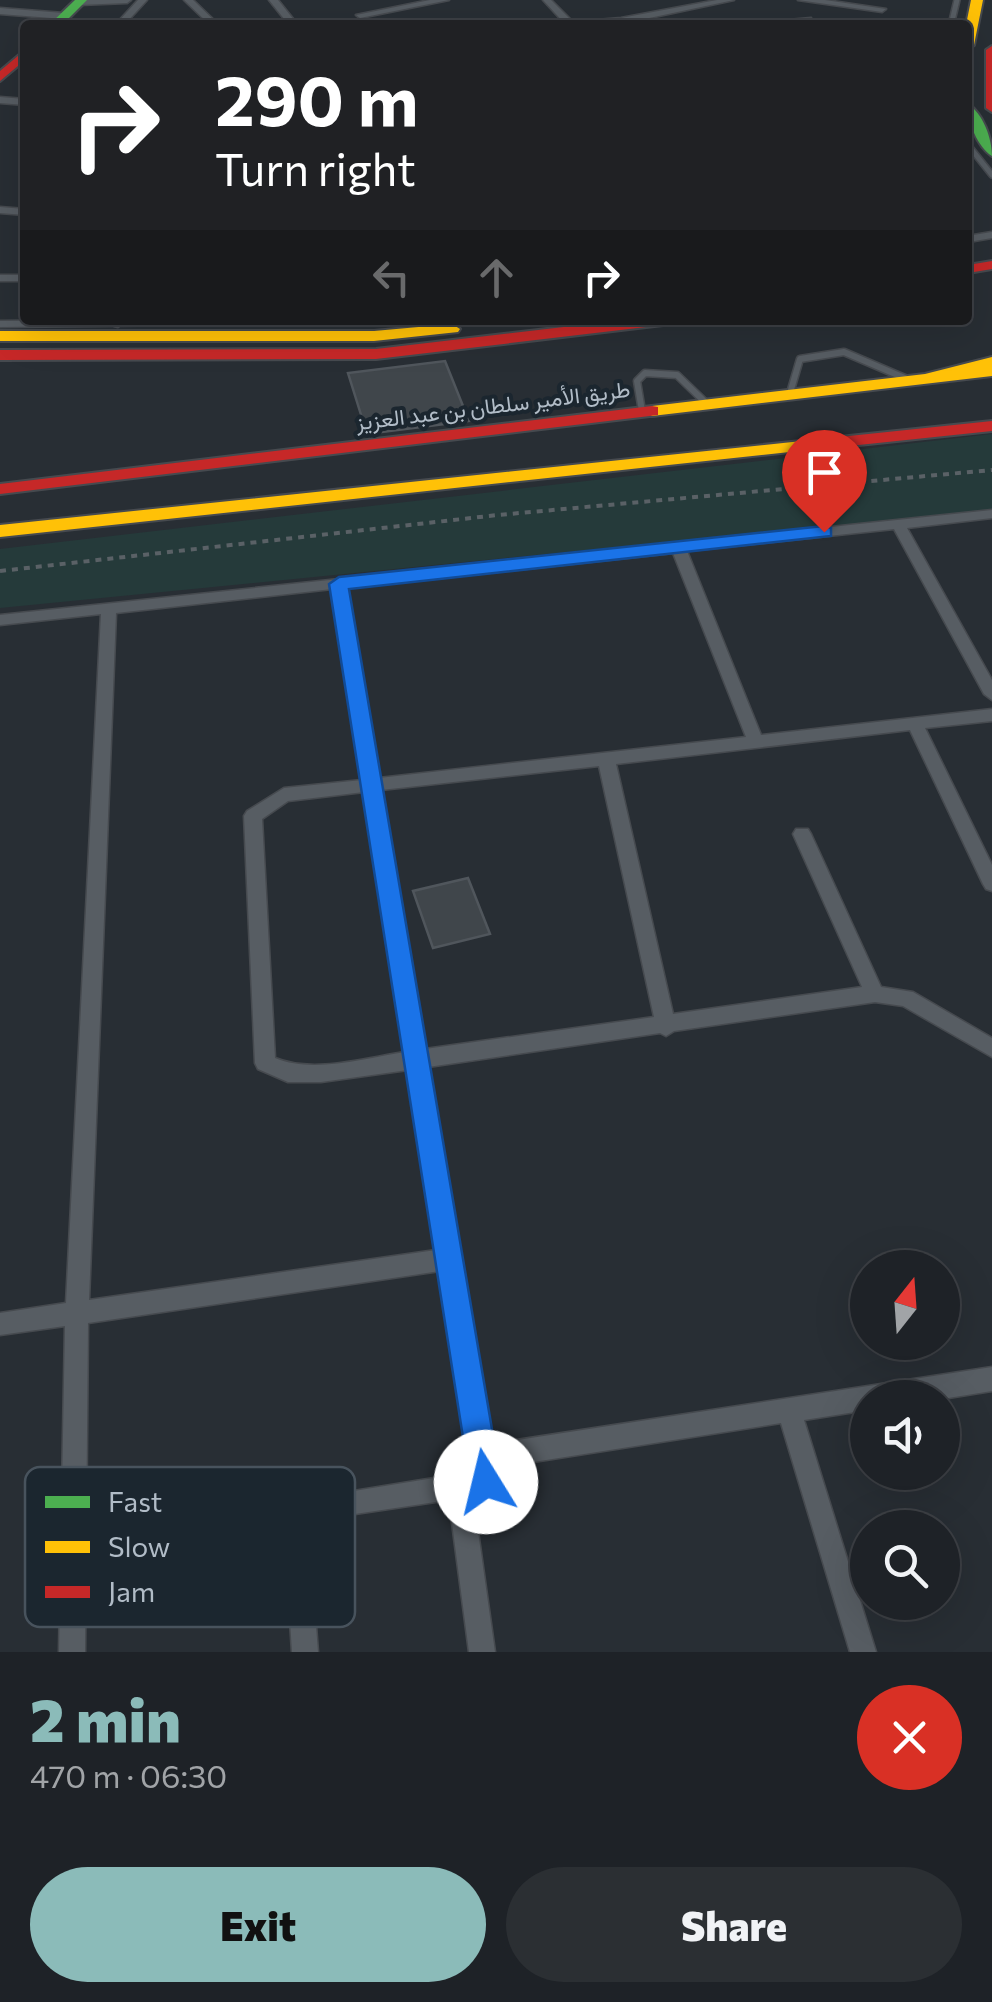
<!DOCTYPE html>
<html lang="en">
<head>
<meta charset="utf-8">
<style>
  :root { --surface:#1e2227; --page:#2b2f33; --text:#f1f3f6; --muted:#a1a4a7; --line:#3c3f44; --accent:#8bbbb9 }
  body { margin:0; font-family:Commissioner,Vazirmatn,sans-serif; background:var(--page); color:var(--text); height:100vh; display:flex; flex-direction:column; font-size:38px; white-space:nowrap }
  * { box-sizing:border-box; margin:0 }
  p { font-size:32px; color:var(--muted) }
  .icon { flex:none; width:55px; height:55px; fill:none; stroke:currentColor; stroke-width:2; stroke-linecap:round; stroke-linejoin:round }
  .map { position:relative; height:1652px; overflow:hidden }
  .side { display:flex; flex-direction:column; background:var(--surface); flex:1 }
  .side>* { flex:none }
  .hud { position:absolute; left:20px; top:20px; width:952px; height:305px; border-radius:10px; box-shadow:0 10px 40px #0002,0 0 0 2px var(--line); background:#202124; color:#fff; overflow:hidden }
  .needle { width:65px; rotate:17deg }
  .controls { position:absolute; left:850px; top:1250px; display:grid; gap:20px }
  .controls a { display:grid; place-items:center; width:110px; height:110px; border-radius:50%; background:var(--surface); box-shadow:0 10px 40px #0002,0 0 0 2px var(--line); font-size:50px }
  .pin { position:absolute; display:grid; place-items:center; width:85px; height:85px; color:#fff; margin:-102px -42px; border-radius:50% 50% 50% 0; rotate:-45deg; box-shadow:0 0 10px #0007 }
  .pin .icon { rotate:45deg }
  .me { position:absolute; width:110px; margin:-55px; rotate:351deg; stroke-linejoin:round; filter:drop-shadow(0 0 8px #0008) }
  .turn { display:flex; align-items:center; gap:35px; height:210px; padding:0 30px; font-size:45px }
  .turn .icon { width:130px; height:130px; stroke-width:2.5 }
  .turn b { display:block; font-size:70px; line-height:85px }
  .lanes { display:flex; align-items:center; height:95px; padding:0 30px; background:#0003; justify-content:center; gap:50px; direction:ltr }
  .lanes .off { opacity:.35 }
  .round { display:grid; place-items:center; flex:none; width:105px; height:105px; border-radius:52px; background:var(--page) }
  .summary { display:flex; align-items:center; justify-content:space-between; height:170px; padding:0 30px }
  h1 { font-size:60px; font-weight:800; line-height:75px; color:var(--accent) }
  .action { display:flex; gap:20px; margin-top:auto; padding:20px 30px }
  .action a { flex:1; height:115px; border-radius:60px; background:var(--accent); color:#111; font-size:40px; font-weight:800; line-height:115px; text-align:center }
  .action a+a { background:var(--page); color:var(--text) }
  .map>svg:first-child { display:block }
  .green { fill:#253a3a }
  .building { fill:#40464b; stroke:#50565c; stroke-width:2.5 }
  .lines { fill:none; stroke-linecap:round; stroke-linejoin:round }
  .lane-far1-casing { stroke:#464a4f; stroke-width:8 }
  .lane-casing { stroke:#464a4f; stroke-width:9 }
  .street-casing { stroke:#464a4f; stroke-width:3 }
  .fast-casing { stroke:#464a4f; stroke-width:4 }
  .slow-casing { stroke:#464a4f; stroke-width:4 }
  .jam-casing { stroke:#464a4f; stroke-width:4 }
  .path { stroke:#5a6166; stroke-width:4; stroke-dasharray:6 6; stroke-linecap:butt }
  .lane-far1 { stroke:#575d63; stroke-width:5 }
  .lane { stroke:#575d63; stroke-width:6 }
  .street { fill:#575d63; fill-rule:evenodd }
  .fast { fill:#4caf50; fill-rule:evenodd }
  .slow { fill:#ffc107; fill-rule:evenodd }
  .jam { fill:#c62828; fill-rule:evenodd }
  .route { fill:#1a73e8; stroke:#114b97; stroke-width:2.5 }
  .labels { text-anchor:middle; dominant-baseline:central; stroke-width:8; stroke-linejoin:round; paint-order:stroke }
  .far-street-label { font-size:22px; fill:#b1bcc7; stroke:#1b262f }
  .key { fill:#1b262f; stroke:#48535d; stroke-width:2.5 }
  .key-label { font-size:28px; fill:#b1bcc7 }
</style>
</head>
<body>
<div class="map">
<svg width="992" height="1652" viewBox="0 0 992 1652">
  <rect width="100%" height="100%" fill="#282e34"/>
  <path class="green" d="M992 434V510L0 608V549Z"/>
  <path class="building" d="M445 361 469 421 367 434 348 373Z
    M468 878 490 934 433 948 413 891Z"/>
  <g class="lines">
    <g class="lane-far1-casing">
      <path id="lane-far1" d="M951 25 957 0
        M968 145 992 175"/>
    </g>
    <g class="lane-casing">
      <path id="lane" d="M968 239 992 235
        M0 324 375 320
        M790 393 800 359 844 352 907 379
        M642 411 637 381 645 373 677 375 706 403"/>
    </g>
    <g class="street-casing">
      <path id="street" d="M76 0H131L127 3 79 5Z
        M138 0H147L124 25H115Z
        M184 0H193L219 25H210Z
        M269 0H278L298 25H289Z
        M430 0H449L360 18 356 15Z
        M543 0H551L573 22 621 18 717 0H734L621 24 566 25Z
        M798 0H825L886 9 882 12Z
        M0 8 64 13 68 16 64 19 0 14Z
        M811 18 808 23 762 25 766 22Z
        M424 22 431 23 432 25H420Z
        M0 97 25 99V105L0 103Z
        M0 207 25 209V215L0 213Z
        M0 275H25V281H0Z
        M113 320H125L118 327 114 326Z
        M992 510V518L907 528 992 680V700L984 694 894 529 687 551 761 735 992 709V721L925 728 992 865V891L986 889 983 884 910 730 616 764 673 1014 862 987 793 834 796 829H808L811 834 881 987 913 992 992 1038V1057L903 1006 875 1002 674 1031 666 1036 660 1033 428 1067 491 1444 992 1367V1391L942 1399 868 1398V1410L804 1420 876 1652H850L781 1423 495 1468 497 1482 494 1491 473 1496 495 1652H469L449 1500 308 1521 318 1652H292L283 1511 286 1502 471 1472 440 1271 88 1323 85 1652H59L65 1326 0 1335V1313L66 1303 101 614 0 625V615ZM673 553 746 737 379 778 347 588ZM332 589 362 780 284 788 247 811 244 816 255 1063 258 1069 288 1082H321L408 1070 436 1250 89 1300 116 613ZM599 766 654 1017 425 1049 381 790ZM364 792 405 1052C365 1058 313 1074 275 1058L262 819 288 801Z"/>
    </g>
    <g class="fast-casing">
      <path id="fast" d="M75 0H87L62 25H49Z
        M968 104C983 114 992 138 992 156 977 146 967 121 968 104Z"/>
    </g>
    <g class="slow-casing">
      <path id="slow" d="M971 0H983L974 45 968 49 966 25Z
        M452 324 460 329 458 332 374 341H0V331H374Z
        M992 357V376L652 416 644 411 652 406 925 374Z
        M830 438 839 443 836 447 0 537V525Z"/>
    </g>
    <g class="jam-casing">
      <path id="jam" d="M992 46V112L986 108V50Z
        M25 50V60L0 81V71Z
        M992 261V269L968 273V265Z
        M624 320H671L663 325 376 359 0 360V350L376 349Z
        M652 406 658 407V415L0 494V484Z
        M992 421V431L830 448 821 443 830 438Z"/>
    </g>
    <path class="path" d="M0 571 498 515 992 470"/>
    <use href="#lane-far1" class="lane-far1"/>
    <use href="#lane" class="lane"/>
    <use href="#street" class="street"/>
    <use href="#fast" class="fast"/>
    <use href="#slow" class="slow"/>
    <use href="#jam" class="jam"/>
  </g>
  <path class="route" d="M824 526 831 528V536L349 589 501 1482 497 1493 486 1498 474 1493 470 1482 329 584 339 577Z"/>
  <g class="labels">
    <g class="far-street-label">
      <text transform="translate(493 405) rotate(-7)">طريق الأمير سلطان بن عبد العزيز</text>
    </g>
  </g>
  <rect x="25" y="1467" width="330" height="160" rx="15" class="key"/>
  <rect x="45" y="1496" width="45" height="12" fill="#4caf50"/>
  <rect x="45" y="1541" width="45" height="12" fill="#ffc107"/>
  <rect x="45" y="1586" width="45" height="12" fill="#c62828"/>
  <g class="key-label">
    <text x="108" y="1512">Fast</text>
    <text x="108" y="1557">Slow</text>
    <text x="108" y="1602">Jam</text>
  </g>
</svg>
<div class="controls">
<a><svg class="needle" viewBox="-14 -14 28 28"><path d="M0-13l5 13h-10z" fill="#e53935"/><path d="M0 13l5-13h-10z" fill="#a1a4a7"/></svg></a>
<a><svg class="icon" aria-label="sound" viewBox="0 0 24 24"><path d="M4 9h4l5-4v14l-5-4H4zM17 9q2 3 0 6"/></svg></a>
<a><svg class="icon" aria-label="search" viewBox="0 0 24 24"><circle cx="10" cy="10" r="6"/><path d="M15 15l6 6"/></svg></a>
</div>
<div class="pin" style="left:824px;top:532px;background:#d93025"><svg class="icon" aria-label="arrive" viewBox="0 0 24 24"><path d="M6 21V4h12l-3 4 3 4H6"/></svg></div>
<svg class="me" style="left:486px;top:1482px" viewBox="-20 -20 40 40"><circle r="19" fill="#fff"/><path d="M0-13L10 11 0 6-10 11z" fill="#1a73e8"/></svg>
<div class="hud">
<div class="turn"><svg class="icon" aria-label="right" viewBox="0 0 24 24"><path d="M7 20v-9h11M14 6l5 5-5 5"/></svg><div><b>290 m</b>Turn right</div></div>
<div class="lanes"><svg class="icon off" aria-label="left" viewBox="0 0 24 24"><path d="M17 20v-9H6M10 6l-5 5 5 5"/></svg><svg class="icon off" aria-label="ahead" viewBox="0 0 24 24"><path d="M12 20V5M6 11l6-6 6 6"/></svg><svg class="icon" aria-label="right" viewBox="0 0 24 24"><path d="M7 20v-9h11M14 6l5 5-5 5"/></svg></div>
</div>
</div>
<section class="side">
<div class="summary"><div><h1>2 min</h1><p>470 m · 06:30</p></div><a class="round" style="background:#d93025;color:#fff"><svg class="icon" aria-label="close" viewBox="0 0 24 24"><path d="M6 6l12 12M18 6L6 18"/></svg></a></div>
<div class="action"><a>Exit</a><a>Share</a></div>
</section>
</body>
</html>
